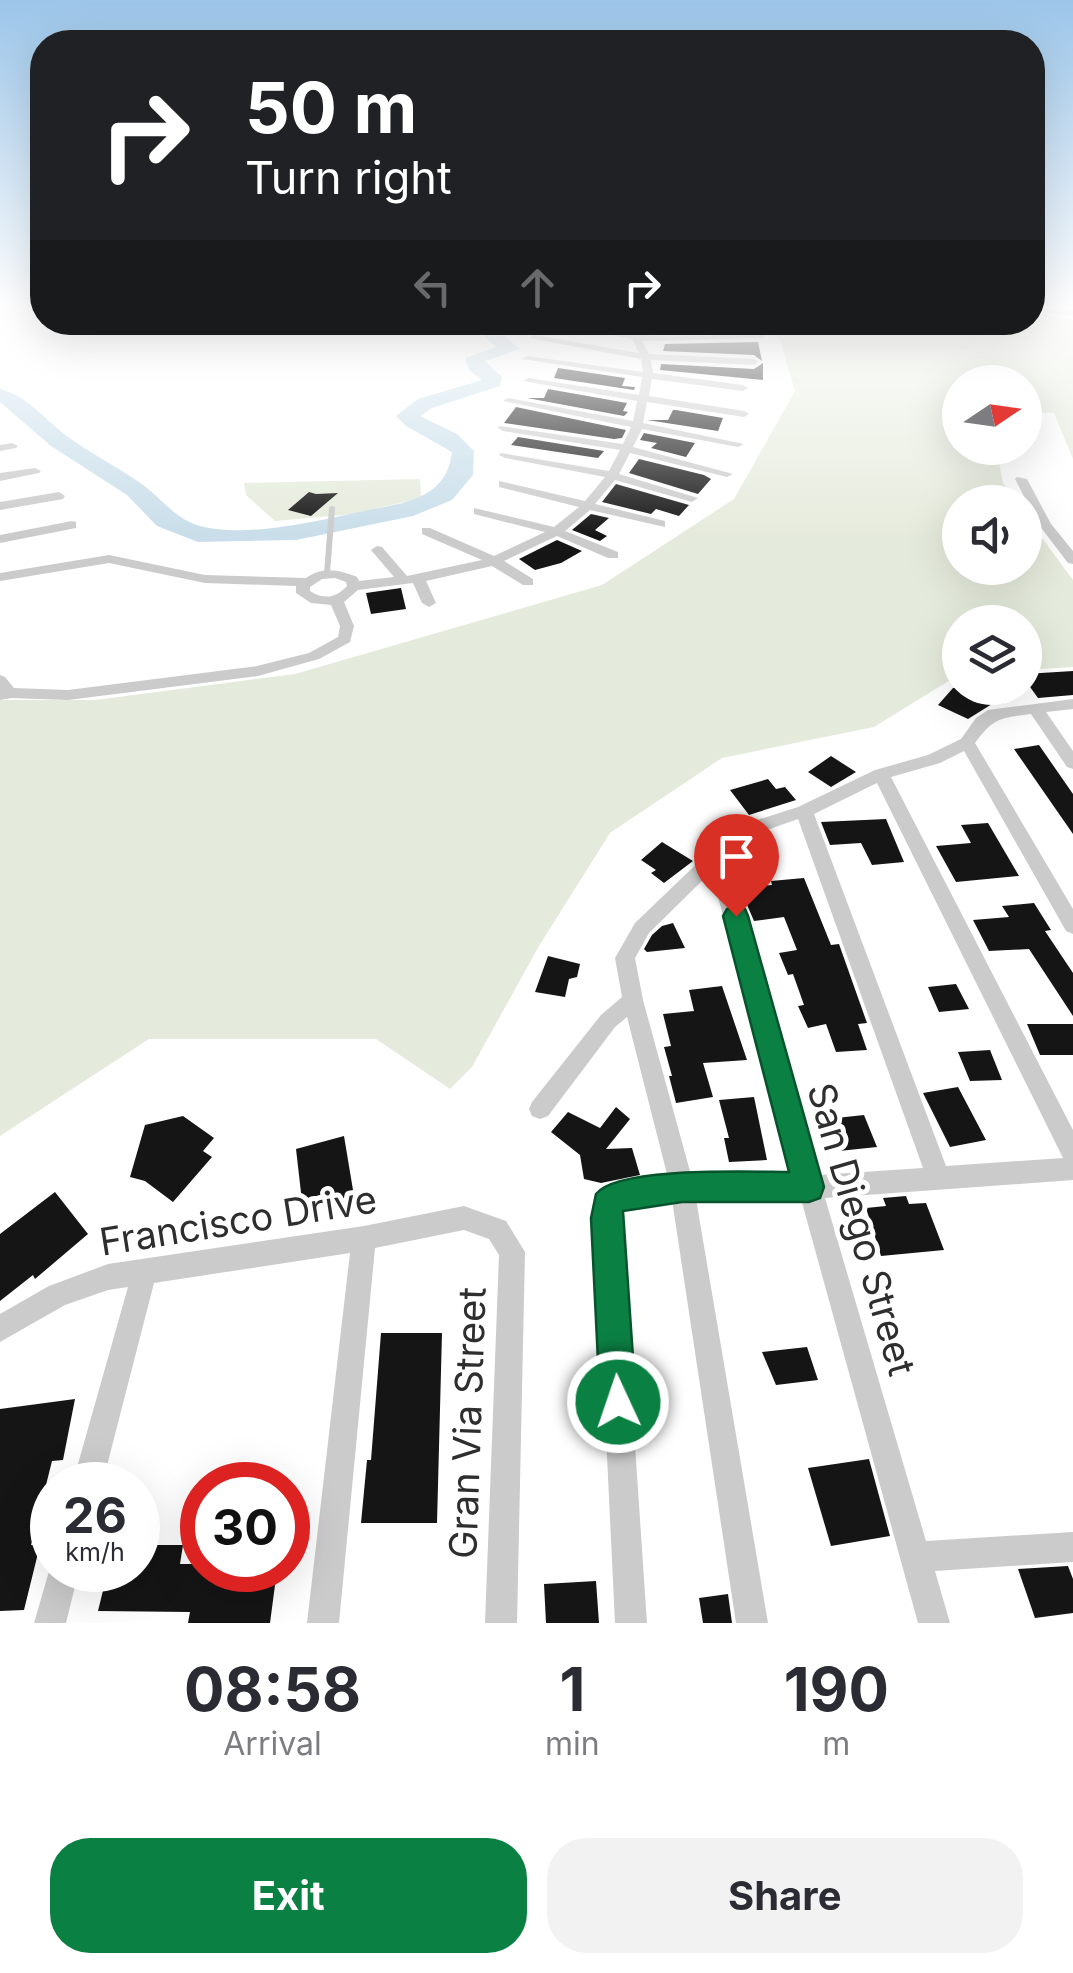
<!DOCTYPE html>
<html lang="en">
<head>
<meta charset="utf-8">
<style>
  :root { --surface:#fff; --page:#f2f2f3; --text:#2b2b33; --muted:#7c7c81; --accent:#0b8043 }
  body { margin:0; font-family:Inter,sans-serif; background:var(--page); color:var(--text); height:100vh; display:flex; flex-direction:column; font-size:38px; white-space:nowrap }
  * { box-sizing:border-box; margin:0 }
  p { font-size:32px; color:var(--muted) }
  .icon { flex:none; width:55px; height:55px; fill:none; stroke:currentColor; stroke-width:2; stroke-linecap:round; stroke-linejoin:round }
  .map { position:relative; height:1623px; overflow:hidden }
  .sheet { display:flex; flex-direction:column; background:var(--surface); flex:1 }
  .sheet>* { flex:none }
  .guide { position:absolute; left:30px; top:30px; width:1015px; height:305px; border-radius:40px; box-shadow:0 10px 40px #0002; background:#202124; color:#fff; overflow:hidden }
  .needle { width:65px; rotate:77deg }
  .buttons { position:absolute; left:942px; top:365px; display:grid; gap:20px }
  .buttons a { display:grid; place-items:center; width:100px; height:100px; border-radius:50%; background:var(--surface); box-shadow:0 10px 40px #0002; font-size:50px }
  .speed { position:absolute; left:30px; top:1462px; display:flex; gap:20px; font-size:50px; font-weight:700; text-align:center }
  .speed>* { display:grid; place-content:center; width:130px; height:130px; border-radius:50%; background:var(--surface); box-shadow:0 10px 40px #0002; line-height:1 }
  .speed small { font-size:25px; font-weight:400 }
  .speed .limit { border:15px solid #d22; background:#fff; color:#111 }
  .pin { position:absolute; display:grid; place-items:center; width:85px; height:85px; color:#fff; margin:-102px -42px; border-radius:50% 50% 50% 0; rotate:-45deg; box-shadow:0 0 10px #0007 }
  .pin .icon { rotate:45deg }
  .me { position:absolute; width:110px; margin:-55px; rotate:357deg; stroke-linejoin:round; filter:drop-shadow(0 0 8px #0008) }
  .turn { display:flex; align-items:center; gap:35px; height:210px; padding:0 50px; font-size:45px }
  .turn .icon { width:130px; height:130px; stroke-width:2.5 }
  .turn b { display:block; font-size:70px; line-height:85px }
  .lanes { display:flex; align-items:center; height:95px; padding:0 50px; background:#0003; justify-content:center; gap:50px; direction:ltr }
  .lanes .off { opacity:.35 }
  .eta { display:flex; justify-content:space-evenly; align-items:center; height:170px; text-align:center }
  .eta b { font-size:60px; font-weight:700; line-height:70px }
  .cta { display:flex; gap:20px; margin-top:auto; padding:20px 50px }
  .cta a { flex:1; height:115px; border-radius:40px; background:var(--accent); color:#fff; font-size:40px; font-weight:700; line-height:115px; text-align:center }
  .cta a+a { background:var(--page); color:var(--text) }
  .map>svg:first-child { display:block }
  .green { fill:#e5ebdc }
  .lines { fill:none; stroke-linecap:round; stroke-linejoin:round }
  .river { fill:#c9deea; fill-rule:evenodd }
  .building { fill:#151515 }
  .service { stroke:#cbcbcb; stroke-width:6 }
  .minor { fill:#cbcbcb; fill-rule:evenodd }
  .tertiary { fill:#cbcbcb; fill-rule:evenodd }
  .route { fill:#0b8043; stroke:#07532c; stroke-width:2.5 }
  .labels { text-anchor:middle; dominant-baseline:central; stroke-width:10; stroke-linejoin:round; paint-order:stroke }
  .near-street-label { font-size:38px; fill:#2e2e2e; stroke:#fff }
</style>
</head>
<body>
<div class="map">
<svg width="1073" height="1623" viewBox="0 0 1073 1623">
  <rect width="100%" height="100%" fill="#fff"/>
  <path class="green" d="M1033 312 1073 320V459L1054 413H1025V382H960V448H996L1003 483 1016 502H960V568H1025V515L1073 580V667L1025 670V622H960V674L874 727 722 758 610 833 539 946 472 1067 450 1089 376 1039H149L0 1136V700H95L295 674 602 585 734 499 795 391 780 340 760 323 1032 322Z
    M420 479 421 498 354 514 275 521 246 495 244 483Z"/>
  <g class="lines">
    <path class="river" d="M494 322H513L503 335 520 349 485 361 502 377 500 386 432 408 420 416 457 434 474 451 473 475 452 500 413 516 296 540 198 542 157 526 127 495 51 446 0 402V389C28 396 45 420 68 437 90 453 116 466 139 482 161 497 173 518 200 526 250 539 324 519 374 509 412 502 447 495 452 452L406 426 396 416 418 399 482 380 469 370 465 358 496 347 484 336Z"/>
  </g>
  <path class="building" d="M668 322H744L751 329 667 333Z
    M758 342 762 361 754 355 663 351 665 344Z
    M763 363V380L660 370 661 364 754 369Z
    M558 368 625 378 622 386 635 387 634 390 554 378Z
    M548 389 627 403 623 411 628 412 624 416 527 398H544Z
    M516 407 626 430 622 438 614 439 504 423Z
    M673 410H676L723 418 718 431 647 420H668Z
    M644 433 695 443 686 457 651 448 657 443 640 440Z
    M518 437 604 451 598 458 511 445Z
    M639 459 704 475 711 479 698 494 629 473Z
    M616 484 689 505 679 516 656 509 651 514 602 502Z
    M309 492 316 494 338 493 311 516 288 510Z
    M591 514 609 518 595 530 607 536 600 541 572 530Z
    M557 540 582 551 561 563 535 570 519 559Z
    M401 588 406 609 371 614 366 593Z
    M1073 671V695L1038 698 1025 680V674Z
    M953 688H993L1003 704H992L968 719 938 705Z
    M1039 745 1073 794V834L1014 749Z
    M831 756 856 772 831 787 808 772Z
    M768 779 776 789 785 787 796 800 749 815 730 790Z
    M886 819 904 862 872 865 861 843 830 845 821 822Z
    M988 823 1019 876 956 882 936 846 971 843 961 825Z
    M662 842 693 861 664 883 651 873 656 870 641 860Z
    M804 878 831 945 839 944 867 1023 858 1024 867 1050 836 1052 826 1024 808 1028 798 1006 804 1005 793 974 788 975 779 953 797 950 784 917 754 921 742 893 751 892 749 887 772 885 771 881Z
    M1034 903 1051 930 1045 931 1073 973V1016L1029 949 989 951 973 920 1009 917 1002 906Z
    M673 923 685 948 647 952 644 949 652 935 662 926Z
    M548 956 580 964 577 977 569 979 565 997 535 992Z
    M956 984 969 1009 939 1012 928 987Z
    M722 986 747 1060 703 1063 713 1097 676 1103 669 1076H672L664 1047 671 1046 663 1014 694 1011 689 990Z
    M1027 1024H1073V1055H1040Z
    M990 1050 1002 1080 970 1081 958 1052Z
    M958 1087 986 1140 950 1147 923 1093Z
    M754 1097 767 1160 729 1162 724 1138H729L719 1100Z
    M616 1107 630 1119 606 1149 632 1148 640 1175 601 1183 584 1179 580 1155 551 1132 568 1112 600 1128Z
    M864 1115 877 1147 839 1151 827 1119Z
    M183 1116 214 1138 203 1151 212 1157 173 1202 145 1181 130 1177 145 1125Z
    M344 1136 354 1196 303 1210 296 1149Z
    M55 1192 88 1234 35 1279 33 1275 0 1301V1234Z
    M906 1196 909 1204 926 1203 944 1250 881 1256 866 1208 886 1206 883 1198Z
    M381 1333H442L437 1523H361L367 1460H371Z
    M807 1347 818 1380 776 1385 762 1352Z
    M75 1399 63 1460 52 1461 31 1545H40L24 1610 0 1611V1409Z
    M869 1459 890 1536 831 1546 808 1468Z
    M138 1545H183L180 1564H202V1570H277L270 1623H188L190 1612 98 1611 108 1570H138Z
    M1068 1566 1073 1579V1613L1035 1618 1018 1569Z
    M596 1581 599 1623H546L544 1584Z
    M728 1594 732 1623H703L699 1598Z"/>
  <g class="lines">
    <path class="service" d="M327 573 332 509"/>
    <path class="minor" d="M1033 308 1073 310V316L1037 311Z
      M574 322C597 322 620 333 643 335 683 339 723 334 762 332L767 335 762 338 642 341 649 354 754 359 759 362 754 365 651 360 653 373 743 385 748 388 743 391 652 379 649 396 744 411 749 414 744 417 647 402 643 423 744 444 738 447 642 429 633 447 733 474 727 477 630 453 619 474 698 498 692 502 615 480 595 504 665 521V527L590 510 565 531 618 552V558H608L557 536 504 561 533 579V585H523L492 566 426 581 436 603 429 607 422 603 413 583 358 590 344 602 354 626 350 642 319 659 258 676 68 700 10 698 0 690V675L5 677 14 688 68 690 257 666 309 653 338 637 340 626 331 605 311 603 296 593V586L205 583 109 563 0 581V573L109 555 205 575 306 578C323 566 339 570 357 577L359 581 394 577 371 550 377 546 382 547 407 576 482 560 422 534V528H430L494 556 545 532 474 514V508L554 527 579 507 499 487V481L585 501 605 477 505 458 499 455 501 453 609 471 620 450 503 431 498 428 499 426 623 444 631 427 503 401 508 398 633 421 637 401 523 381 528 378 639 395 642 377 522 359 527 356 643 372 641 359 529 338 534 335 639 353 632 339 596 332ZM335 578 346 582 347 586C336 598 324 600 310 591V587L322 579Z
      M12 443 18 446 16 448 0 451V445Z
      M35 468 41 471 39 473 0 481V473Z
      M1017 477 1027 479 1051 524 1073 551V564L1068 563 1039 525 1015 479Z
      M59 492 65 496 63 499 0 510V502Z
      M72 521 76 522V528L0 543V535Z
      M1073 699V709L1046 712 1073 751V769L1067 767 1031 714C1001 718 994 717 975 743L1073 909V934L1066 931 964 751 940 763 891 777 1073 1130V1180L825 1198 926 1541 1073 1532V1562L935 1571 950 1623H918L801 1199H696L768 1623H736L672 1200 619 1209 647 1623H615L595 1205 603 1190 612 1186 668 1178 627 1017 615 1027 548 1116 540 1119 532 1116 529 1109 532 1102 601 1015 622 997 615 958 635 923 735 827 798 807 875 770 928 755 961 739 976 718 988 710ZM877 783 1063 1158 946 1166 814 814ZM798 819 923 1168 818 1175 726 858 747 837ZM711 872 795 1175H691L643 1000 635 958 649 933Z
      M464 1206 506 1221 525 1252 517 1623H485L499 1255 489 1239 464 1230 375 1248 339 1623H307L350 1253 154 1283 102 1485H72L128 1287 108 1290 65 1305 0 1342V1314L49 1286 108 1264 364 1226Z
      M52 1561V1570H79L66 1623H34Z"/>
    <path class="tertiary" d="M10 687 17 689 20 693 17 697 0 700V688Z"/>
  </g>
  <linearGradient id="sky" x2="0" y2="1"><stop stop-color="#9bc5e9"/><stop offset="0.57" stop-color="#fff"/><stop offset="1" stop-color="#fff" stop-opacity="0"/></linearGradient>
  <rect width="1073" height="536" fill="url(#sky)"/>
  <path class="route" d="M736 906 745 909 748 916 824 1187 820 1198 809 1202H682L623 1211 636 1402 631 1415 618 1420 606 1415 600 1402 591 1218 596 1194C617 1166 752 1172 789 1172L723 916 727 909Z"/>
  <g class="labels">
    <g class="near-street-label">
      <text transform="translate(238 1220) rotate(-9)">Francisco Drive</text>
      <text transform="translate(862 1229) rotate(74)">San Diego Street</text>
      <text transform="translate(467 1423) rotate(-88)">Gran Via Street</text>
    </g>
  </g>
</svg>
<div class="buttons">
<a><svg class="needle" viewBox="-14 -14 28 28"><path d="M0-13l5 13h-10z" fill="#e53935"/><path d="M0 13l5-13h-10z" fill="#7c7c81"/></svg></a>
<a><svg class="icon" aria-label="sound" viewBox="0 0 24 24"><path d="M4 9h4l5-4v14l-5-4H4zM17 9q2 3 0 6"/></svg></a>
<a><svg class="icon" aria-label="layers" viewBox="0 0 24 24"><path d="M12 4l9 5-9 5-9-5zM3 14l9 5 9-5"/></svg></a>
</div>
<div class="speed"><div>26<small>km/h</small></div><div class="limit">30</div></div>
<div class="pin" style="left:736px;top:916px;background:#d93025"><svg class="icon" aria-label="arrive" viewBox="0 0 24 24"><path d="M6 21V4h12l-3 4 3 4H6"/></svg></div>
<svg class="me" style="left:618px;top:1402px" viewBox="-20 -20 40 40"><circle r="17" fill="#0b8043" stroke="#fff" stroke-width="3"/><path d="M0-11L8 9 0 5-8 9z" fill="#fff"/></svg>
<div class="guide">
<div class="turn"><svg class="icon" aria-label="right" viewBox="0 0 24 24"><path d="M7 20v-9h11M14 6l5 5-5 5"/></svg><div><b>50 m</b>Turn right</div></div>
<div class="lanes"><svg class="icon off" aria-label="left" viewBox="0 0 24 24"><path d="M17 20v-9H6M10 6l-5 5 5 5"/></svg><svg class="icon off" aria-label="ahead" viewBox="0 0 24 24"><path d="M12 20V5M6 11l6-6 6 6"/></svg><svg class="icon" aria-label="right" viewBox="0 0 24 24"><path d="M7 20v-9h11M14 6l5 5-5 5"/></svg></div>
</div>
</div>
<section class="sheet">
<div class="eta">
<div><b>08:58</b><p>Arrival</p></div>
<div><b>1</b><p>min</p></div>
<div><b>190</b><p>m</p></div>
</div>
<div class="cta"><a>Exit</a><a>Share</a></div>
</section>
</body>
</html>
